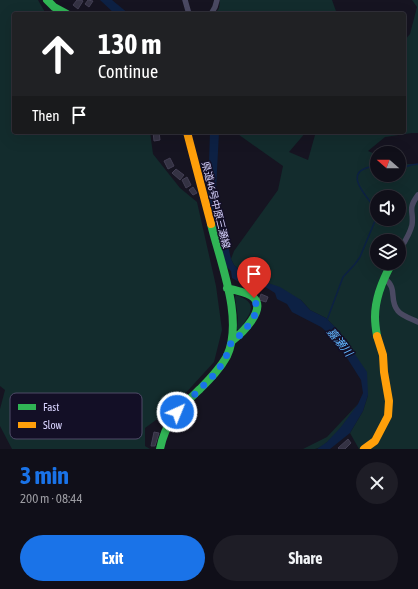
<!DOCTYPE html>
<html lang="en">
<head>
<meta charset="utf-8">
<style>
  :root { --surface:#100f19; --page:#1e1d26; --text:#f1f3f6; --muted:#9c9ca2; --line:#302f38; --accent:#1a73e8 }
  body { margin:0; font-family:"Asap Condensed","Noto Sans JP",sans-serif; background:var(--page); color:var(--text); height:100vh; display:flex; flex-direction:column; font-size:15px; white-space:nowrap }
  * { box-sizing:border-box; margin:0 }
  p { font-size:13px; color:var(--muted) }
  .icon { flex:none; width:22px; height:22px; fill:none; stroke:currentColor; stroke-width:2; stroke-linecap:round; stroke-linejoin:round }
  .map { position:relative; height:449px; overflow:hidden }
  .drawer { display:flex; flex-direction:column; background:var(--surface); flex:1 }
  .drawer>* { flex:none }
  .hud { position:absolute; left:12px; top:12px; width:394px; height:122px; border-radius:4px; box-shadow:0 4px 16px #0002,0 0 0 1px var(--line); background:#202124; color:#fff; overflow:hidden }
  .needle { width:26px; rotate:290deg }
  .controls { position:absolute; left:370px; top:146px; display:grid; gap:8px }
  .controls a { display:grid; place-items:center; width:36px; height:36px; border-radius:50%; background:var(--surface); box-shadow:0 4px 16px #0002,0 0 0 1px var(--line); font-size:20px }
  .pin { position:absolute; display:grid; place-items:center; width:34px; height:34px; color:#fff; margin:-41px -17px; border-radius:50% 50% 50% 0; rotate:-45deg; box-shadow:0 0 4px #0007 }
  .pin .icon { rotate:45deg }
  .me { position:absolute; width:44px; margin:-22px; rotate:44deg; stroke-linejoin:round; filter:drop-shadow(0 0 3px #0008) }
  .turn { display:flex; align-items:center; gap:14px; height:84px; padding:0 20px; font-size:18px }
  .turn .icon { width:52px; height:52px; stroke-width:2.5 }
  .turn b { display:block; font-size:28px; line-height:34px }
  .then { display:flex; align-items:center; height:38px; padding:0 20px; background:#0003; gap:8px; font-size:15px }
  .round { display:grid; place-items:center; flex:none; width:42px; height:42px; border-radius:21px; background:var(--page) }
  .head { display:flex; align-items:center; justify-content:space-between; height:68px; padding:0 20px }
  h1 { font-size:24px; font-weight:700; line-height:30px; color:var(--accent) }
  .action { display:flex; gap:8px; margin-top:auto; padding:8px 20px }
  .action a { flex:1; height:46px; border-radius:24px; background:var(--accent); color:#fff; font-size:16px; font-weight:700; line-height:46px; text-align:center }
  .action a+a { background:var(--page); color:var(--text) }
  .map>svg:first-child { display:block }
  .green { fill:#132c2d; fill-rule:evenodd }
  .water { fill:#0d2144 }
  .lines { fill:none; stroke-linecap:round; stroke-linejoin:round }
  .stream { stroke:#0d2144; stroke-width:1.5 }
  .building { fill:#343243; stroke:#433f54 }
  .street { stroke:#4a4962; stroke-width:5.5 }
  .fast { stroke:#30b455; stroke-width:8 }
  .slow { stroke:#ff9f0a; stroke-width:8 }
  .route { stroke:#1a73e8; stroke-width:7; stroke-dasharray:0 12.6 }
  .labels { text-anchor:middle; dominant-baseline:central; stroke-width:3; stroke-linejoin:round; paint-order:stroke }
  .street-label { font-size:10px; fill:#d9d4ff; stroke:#130f26 }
  .water-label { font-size:11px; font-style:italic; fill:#62b6ff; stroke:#130f26 }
  .key { fill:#130f26; stroke:#4e4a67; stroke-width:1 }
  .key-label { font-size:11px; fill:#d9d4ff }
</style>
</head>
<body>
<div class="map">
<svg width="418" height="449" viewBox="0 0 418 449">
  <rect width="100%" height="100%" fill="#161421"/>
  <path class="green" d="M0 0H38L46 14H14V132H150L153 154 180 188 197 202 216 286 222 330 214 362 171 409 145 428V446L150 449H12L0 426V409L5 390 0 386Z
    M220 0H332L337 14H215L219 8Z
    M412 0H418V133H412L385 137 368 151 377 155V175H399V164H418V449H359L350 433 363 411 368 395 349 347 339 331 326 318 310 310 301 300 244 274 234 265 231 259 234 251 278 190 283 166 235 132H306L289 152 308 160 315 135 314 132H404V41L410 34 417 7ZM377 197H399V219H377ZM377 241H399V263H377Z
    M236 295C261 304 249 313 240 330L237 329 238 318 235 297Z
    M358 404C350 416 329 447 315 449 311 449 307 449 303 449L327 437Z"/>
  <path class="water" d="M100 0H112L129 14H115Z
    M210 132H219L216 190 231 259 234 265 244 274 259 280 280 287 301 300 310 310 326 318 339 331 367 372 368 395 363 411 350 433 330 449H317L327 442 341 427 358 404 363 393 361 380 335 339 321 327 292 312 287 304 277 299 275 293 267 288 253 283 239 282 232 278 231 271 226 266 208 192Z"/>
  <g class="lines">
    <path class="stream" d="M377 166C340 169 364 194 376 209L377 211
      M399 169 411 165 418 164
      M327 320 343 277 355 264 360 257 377 216"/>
  </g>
  <path class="building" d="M77 0H81L83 1 78 9 73 5Z
    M88 0 93 1 89 7 85 4Z
    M153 132H159L160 140 154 141Z
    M170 158 174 166 168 169 164 161Z
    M176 169 184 175 180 180 172 173Z
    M187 177 191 185 186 188 182 180Z
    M193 187 197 193 193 195 189 190Z
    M261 294 268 297 266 302 259 300Z
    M154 432 159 433 155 446H151Z
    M348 439 351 443 345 449H339L338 448Z"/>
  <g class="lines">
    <path class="street" d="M185 0 189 14
      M211 14 215 7 217 0
      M399 251C404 243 410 234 412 225 414 210 407 210 418 195
      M384 278C399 289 388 299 398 311 402 316 412 319 418 322"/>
    <path class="fast" d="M47 0 54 7 67 14
      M227 288C233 290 250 293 254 298 266 310 242 333 233 340
      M377 336C376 330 375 324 375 317 375 299 383 279 392 263
      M160 449C166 420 179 409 200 389 210 379 220 369 227 356 244 319 220 262 211 224"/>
    <path class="slow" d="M187 132 211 224
      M364 449 375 441 388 416 389 401 384 372 383 355 377 336"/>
  </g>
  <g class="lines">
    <path class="route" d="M177 412 217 372 226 357 232 340 242 334 252 320 256 313V304L254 298"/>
  </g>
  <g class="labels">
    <g class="street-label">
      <text transform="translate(216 205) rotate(76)">県道46号中原三瀬線</text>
    </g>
    <g class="water-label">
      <text transform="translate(340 342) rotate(51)">嘉瀬川</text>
    </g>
  </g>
  <rect x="10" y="393" width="132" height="46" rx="6" class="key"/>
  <rect x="18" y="404" width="18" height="6" fill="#30b455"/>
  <rect x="18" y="422" width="18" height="6" fill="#ff9f0a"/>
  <g class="key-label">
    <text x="43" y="411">Fast</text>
    <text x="43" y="429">Slow</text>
  </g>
</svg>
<div class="controls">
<a><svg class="needle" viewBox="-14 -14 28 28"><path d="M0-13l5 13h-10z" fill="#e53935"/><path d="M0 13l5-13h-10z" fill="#9c9ca2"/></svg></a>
<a><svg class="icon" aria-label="sound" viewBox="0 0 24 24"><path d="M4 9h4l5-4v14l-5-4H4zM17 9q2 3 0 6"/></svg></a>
<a><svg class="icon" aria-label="layers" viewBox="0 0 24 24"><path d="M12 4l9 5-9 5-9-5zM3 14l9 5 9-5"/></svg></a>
</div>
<div class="pin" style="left:254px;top:298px;background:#d93025"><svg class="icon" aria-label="arrive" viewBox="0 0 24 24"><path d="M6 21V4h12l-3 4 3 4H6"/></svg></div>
<svg class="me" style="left:177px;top:412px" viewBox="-20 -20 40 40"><circle r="17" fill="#1a73e8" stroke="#fff" stroke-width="3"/><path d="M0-11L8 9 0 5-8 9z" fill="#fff"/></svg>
<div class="hud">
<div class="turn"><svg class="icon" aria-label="ahead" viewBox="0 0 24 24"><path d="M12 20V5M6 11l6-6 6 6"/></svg><div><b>130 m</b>Continue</div></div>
<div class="then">Then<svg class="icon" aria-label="arrive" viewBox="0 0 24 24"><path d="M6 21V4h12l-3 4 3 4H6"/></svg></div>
</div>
</div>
<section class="drawer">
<div class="head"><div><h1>3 min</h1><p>200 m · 08:44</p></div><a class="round"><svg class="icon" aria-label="close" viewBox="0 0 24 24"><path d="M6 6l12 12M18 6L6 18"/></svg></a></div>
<div class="action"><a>Exit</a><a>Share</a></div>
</section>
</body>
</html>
